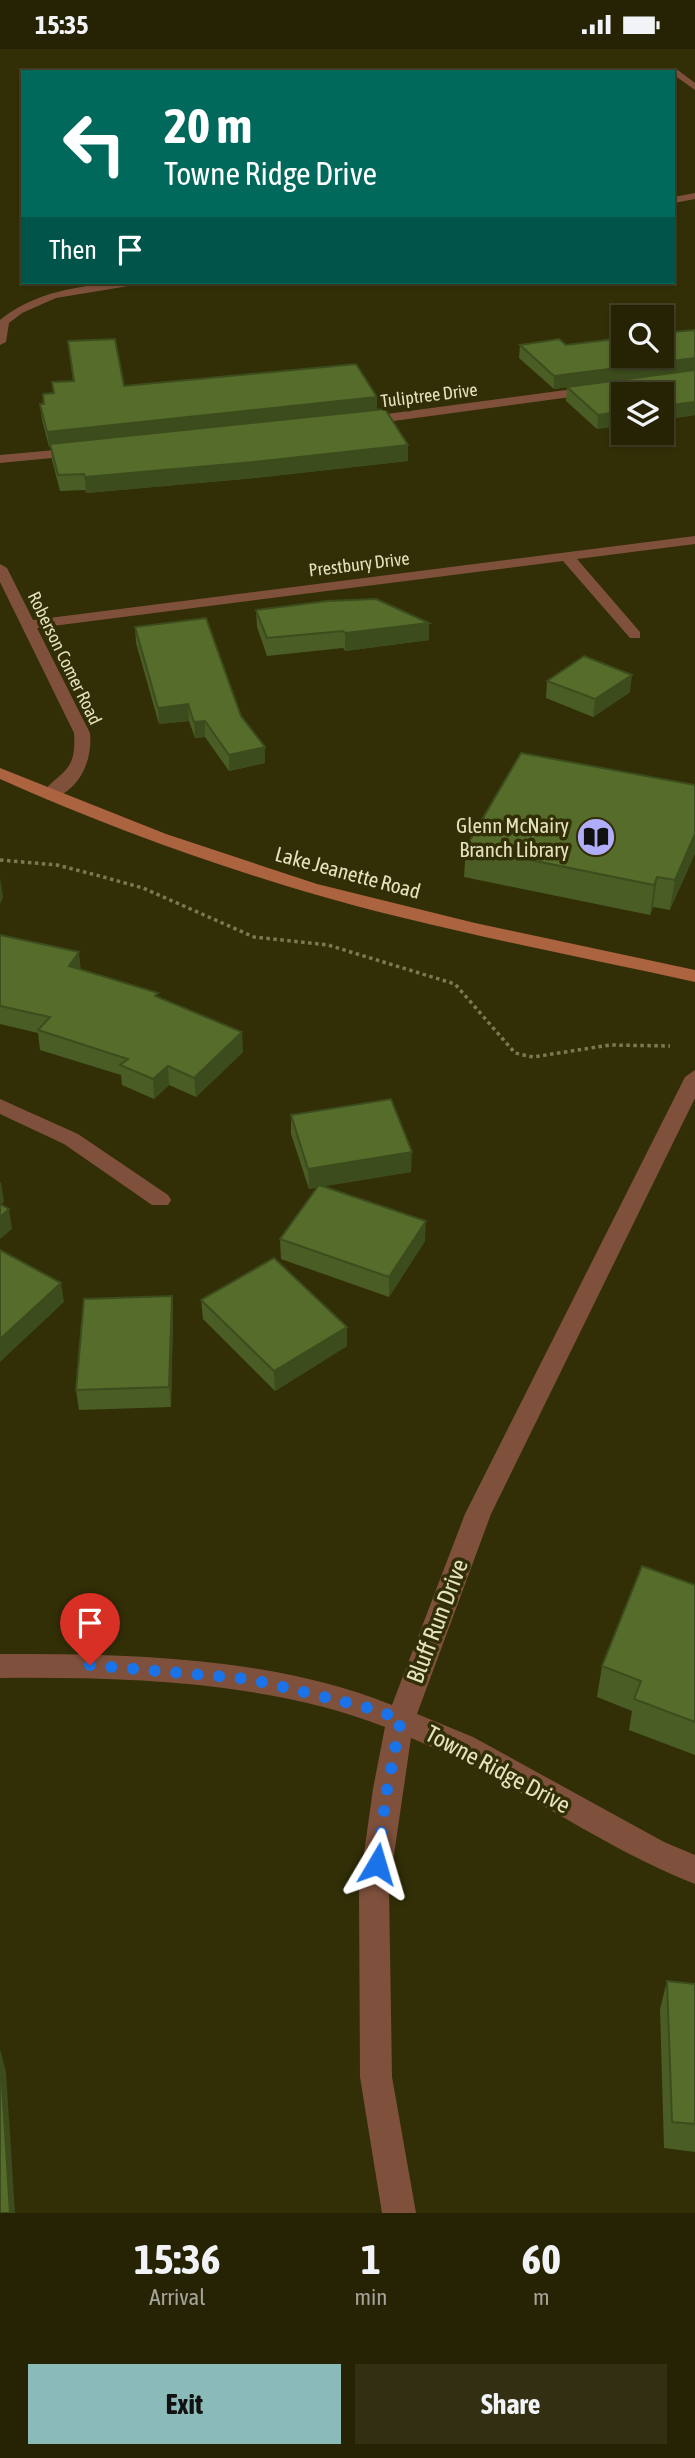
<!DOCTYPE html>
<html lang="en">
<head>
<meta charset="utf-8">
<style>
  :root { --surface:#262305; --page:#322f13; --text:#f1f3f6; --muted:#a4a49a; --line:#424027; --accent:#8bbbb9 }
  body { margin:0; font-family:"Asap Condensed",sans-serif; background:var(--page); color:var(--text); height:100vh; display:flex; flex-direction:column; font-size:26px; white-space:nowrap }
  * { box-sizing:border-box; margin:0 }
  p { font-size:23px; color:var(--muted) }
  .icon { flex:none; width:38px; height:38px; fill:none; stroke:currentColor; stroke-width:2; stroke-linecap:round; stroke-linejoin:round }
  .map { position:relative; height:2164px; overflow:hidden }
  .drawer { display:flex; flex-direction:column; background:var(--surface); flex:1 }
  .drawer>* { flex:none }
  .top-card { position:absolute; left:21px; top:21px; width:654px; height:214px; border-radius:0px; box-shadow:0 2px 5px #0004,0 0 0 2px var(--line); background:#00695c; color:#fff; overflow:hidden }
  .fabs { position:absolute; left:611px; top:256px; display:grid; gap:14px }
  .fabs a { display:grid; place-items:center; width:63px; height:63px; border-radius:0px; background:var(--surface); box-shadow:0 2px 5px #0004,0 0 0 2px var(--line); font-size:35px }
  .pin { position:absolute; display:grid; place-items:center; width:60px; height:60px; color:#fff; margin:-72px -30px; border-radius:50% 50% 50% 0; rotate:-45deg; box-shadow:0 0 7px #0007 }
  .pin .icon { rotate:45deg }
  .me { position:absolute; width:77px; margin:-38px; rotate:7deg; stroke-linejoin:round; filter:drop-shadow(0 0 5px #0008) }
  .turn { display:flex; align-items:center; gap:24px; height:147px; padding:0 28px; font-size:32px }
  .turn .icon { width:91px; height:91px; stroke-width:2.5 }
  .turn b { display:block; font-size:49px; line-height:60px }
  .then { display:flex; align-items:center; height:66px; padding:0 28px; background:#0003; gap:14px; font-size:26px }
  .eta { display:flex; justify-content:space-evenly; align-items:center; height:119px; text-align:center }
  .eta b { font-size:42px; font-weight:700; line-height:49px }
  .action { display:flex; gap:14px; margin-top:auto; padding:14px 28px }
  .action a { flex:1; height:80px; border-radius:0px; background:var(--accent); color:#111; font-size:28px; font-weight:700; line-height:80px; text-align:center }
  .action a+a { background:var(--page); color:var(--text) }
  .status { display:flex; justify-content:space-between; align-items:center; height:49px; padding:0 35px; background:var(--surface); direction:ltr }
  .status svg { height:19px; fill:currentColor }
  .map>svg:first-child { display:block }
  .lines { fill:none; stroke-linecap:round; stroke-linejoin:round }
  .path { stroke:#7b7952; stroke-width:3.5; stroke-dasharray:3.5 3.5; stroke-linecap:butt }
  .street { fill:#7f513c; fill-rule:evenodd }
  .secondary { fill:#ac6340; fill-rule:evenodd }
  .wall { fill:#4a5d24 }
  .shaded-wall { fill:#3c4c1d }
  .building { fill:#566c2a; stroke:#3c4c1d; stroke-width:2 }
  .route { stroke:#1a73e8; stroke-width:12; stroke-dasharray:0 21.6 }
  .labels { text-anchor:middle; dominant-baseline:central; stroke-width:7; stroke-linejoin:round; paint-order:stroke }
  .far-street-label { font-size:18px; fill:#e5e3bf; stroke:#322f07 }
  .poi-label { font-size:21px; fill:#e5e3bf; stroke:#322f07; text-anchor:end }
  .street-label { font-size:21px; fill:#e5e3bf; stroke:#322f07 }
  .near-street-label { font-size:24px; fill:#e5e3bf; stroke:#322f07 }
</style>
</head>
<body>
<div class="status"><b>15:35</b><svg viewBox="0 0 49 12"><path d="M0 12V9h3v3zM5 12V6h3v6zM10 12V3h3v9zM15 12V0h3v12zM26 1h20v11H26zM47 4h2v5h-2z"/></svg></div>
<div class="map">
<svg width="695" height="2164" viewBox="0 0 695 2164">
  <rect width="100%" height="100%" fill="#322f07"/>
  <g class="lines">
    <path class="path" d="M0 811 57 816 96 826 143 839 254 888 328 896 455 935 515 1004 533 1008 610 996 670 997"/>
    <path class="street" d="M669 19H675L695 34V41L674 26V23H669Z
      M695 144V150L674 154V148Z
      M123 233H153L56 249 22 264 9 274 6 293 0 296V271C36 242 79 237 123 233Z
      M596 337 602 341 600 344 364 376 358 372 364 368Z
      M78 399 84 403 83 406 0 414V406Z
      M695 487V495L577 510 640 583V589H630L563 512 37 579 90 684C93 713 78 744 48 751L40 746C61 721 77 724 74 684L0 533V515L7 519 33 571Z
      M695 1021V1049L491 1465 417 1665 473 1688 664 1793 695 1806V1835C596 1796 510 1729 411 1689L389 1840 392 2028 416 2164H382L360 2028 359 1840 373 1740 385 1678C270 1632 123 1628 0 1629V1605C126 1604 274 1608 392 1656L465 1465 685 1028Z
      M0 1050 78 1085 168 1146 171 1151 168 1156H152L64 1095 0 1065Z"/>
    <path class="secondary" d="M0 719 166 785 317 835 475 874 695 921V933C564 904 432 880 303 842 200 811 98 774 0 730Z"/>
  </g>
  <path class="wall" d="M695 281V366L662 371V345H623V376L597 380 566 352 567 338 554 340 519 309 520 296 559 290 566 296 623 289V306H662V284Z
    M68 292 124 337 377 361 408 412 255 429 86 444 85 441 60 442 52 411 51 398H49L42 371 40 355H44L53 344 52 333 73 332Z
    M256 561 429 591 345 602 343 599 267 607 257 578Z
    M135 578 241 667 265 698V714L229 722 205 688 195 689 189 672 159 675 136 594Z
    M547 632 630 643 593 668 546 649Z
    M695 736 670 861 653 858 650 866 464 828 466 798Z
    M0 886 81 920 158 948 243 1003 196 1048 169 1036 154 1050 122 1036 121 1026 40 1001 38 984 0 975Z
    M291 1066 411 1123 322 1137 425 1192 389 1248 281 1210 280 1190 318 1138 309 1140 291 1085Z
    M172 1247 173 1267 171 1358 79 1361 76 1341Z
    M201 1251 347 1297 275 1342 203 1270Z
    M695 1536V1706L629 1681 632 1662 597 1648 602 1617Z
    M667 1932 695 1935V2103L664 2099 660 1960Z"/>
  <path class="shaded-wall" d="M695 309V322L554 340V327Z
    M377 348V364L49 398 47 383Z
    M695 353V366L662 371V357Z
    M623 362V376L597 380 598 366Z
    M408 396V412L255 429 86 444 85 428Z
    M429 574V591L345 602V584Z
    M632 626 630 643 593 668 595 650Z
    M188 655 189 672 159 675 158 659Z
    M205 672V688L195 689 194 673Z
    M265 698V714L229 722V706Z
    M695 785V805L670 861 675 831Z
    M657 828 653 858 650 866 654 836Z
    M0 829 3 848 0 855Z
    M79 903 81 922 69 917Z
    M242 983 243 1003 196 1048 194 1029Z
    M168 1017 169 1036 154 1050 153 1030Z
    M412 1103 411 1123 309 1140 308 1120Z
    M1 1133 4 1153 0 1156V1134Z
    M9 1160 12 1180 0 1190V1168Z
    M426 1172 425 1192 389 1248V1228Z
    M61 1234 64 1253 0 1313V1290Z
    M172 1247 173 1267 171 1358 169 1338Z
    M347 1278V1297L275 1342 274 1322Z
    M0 2000 6 2023 15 2164H10Z"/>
  <path class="building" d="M695 281V309L554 327 520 296 559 290 566 296 623 289V306H662V284Z
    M115 290 124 337 356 315 377 348 47 383 40 355H44L43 345 54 344 52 333 74 332 68 292Z
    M695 321V353L662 357V345H623V362L598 366 567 338Z
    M385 360 408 396 254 413 85 428 84 425 58 426 50 395Z
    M376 550 429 574 345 584 343 582 267 589 256 561 327 552Z
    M206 569 241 667 265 698 229 706 205 672 194 673 188 655 158 659 135 578Z
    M584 607 632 626 595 650 547 632Z
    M521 704 695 736V785L675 831 657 828 654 836 466 798Z
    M0 886 79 903 69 917 158 944 155 947 242 983 194 1029 168 1017 153 1030 120 1016 128 1010 38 981 50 968 0 957Z
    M391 1050 412 1103 308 1120 291 1066Z
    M319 1136 426 1172 389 1228 280 1190Z
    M0 1155 9 1160 0 1168Z
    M0 1201 61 1234 0 1290Z
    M274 1209 347 1278 274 1322 201 1251Z
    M172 1247 169 1338 76 1341 84 1250Z
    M642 1517 695 1536V1673L634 1650 641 1632 602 1617Z
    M667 1932 695 1935V2075L672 2073Z
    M0 2003 10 2164H0Z"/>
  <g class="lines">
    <path class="route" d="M90 1616 250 1630 369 1659 401 1670 387 1740 377 1815"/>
  </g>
  <defs>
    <g id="library-disc" transform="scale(2.0125)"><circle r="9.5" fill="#b0adfa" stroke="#322f07"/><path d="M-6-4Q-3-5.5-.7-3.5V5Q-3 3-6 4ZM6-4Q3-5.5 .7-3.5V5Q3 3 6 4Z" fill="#111"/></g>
  </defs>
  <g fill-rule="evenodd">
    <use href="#library-disc" x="596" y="788"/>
  </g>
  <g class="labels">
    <g class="far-street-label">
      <text transform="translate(429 346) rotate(-7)">Tuliptree Drive</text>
      <text transform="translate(359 515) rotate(-7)">Prestbury Drive</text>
      <text transform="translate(65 609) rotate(64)">Roberson Comer Road</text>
    </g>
    <g class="poi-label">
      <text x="569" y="776">Glenn McNairy<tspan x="569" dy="24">Branch Library</tspan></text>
    </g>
    <g class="street-label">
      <text transform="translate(348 823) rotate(15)">Lake Jeanette Road</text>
    </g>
    <g class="near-street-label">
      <text transform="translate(437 1572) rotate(-69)">Bluff Run Drive</text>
      <text transform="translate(498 1720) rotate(28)">Towne Ridge Drive</text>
    </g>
  </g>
</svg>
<div class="fabs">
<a><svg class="icon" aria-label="search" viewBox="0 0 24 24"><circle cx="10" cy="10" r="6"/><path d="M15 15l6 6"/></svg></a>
<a><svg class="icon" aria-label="layers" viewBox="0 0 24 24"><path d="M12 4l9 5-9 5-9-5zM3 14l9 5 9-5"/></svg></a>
</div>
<div class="pin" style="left:90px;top:1616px;background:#d93025"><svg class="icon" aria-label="arrive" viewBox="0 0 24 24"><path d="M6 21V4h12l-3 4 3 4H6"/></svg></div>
<svg class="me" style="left:377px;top:1815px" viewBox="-20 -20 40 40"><path d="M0-17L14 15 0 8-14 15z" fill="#1a73e8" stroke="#fff" stroke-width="4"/></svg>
<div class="top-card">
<div class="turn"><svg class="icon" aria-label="left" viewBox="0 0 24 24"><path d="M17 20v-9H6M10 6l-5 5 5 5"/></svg><div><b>20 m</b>Towne Ridge Drive</div></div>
<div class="then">Then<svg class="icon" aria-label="arrive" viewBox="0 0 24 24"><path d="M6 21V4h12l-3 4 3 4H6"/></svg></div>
</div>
</div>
<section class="drawer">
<div class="eta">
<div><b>15:36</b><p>Arrival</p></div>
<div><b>1</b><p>min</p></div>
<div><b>60</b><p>m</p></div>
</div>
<div class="action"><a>Exit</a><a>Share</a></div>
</section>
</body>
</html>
